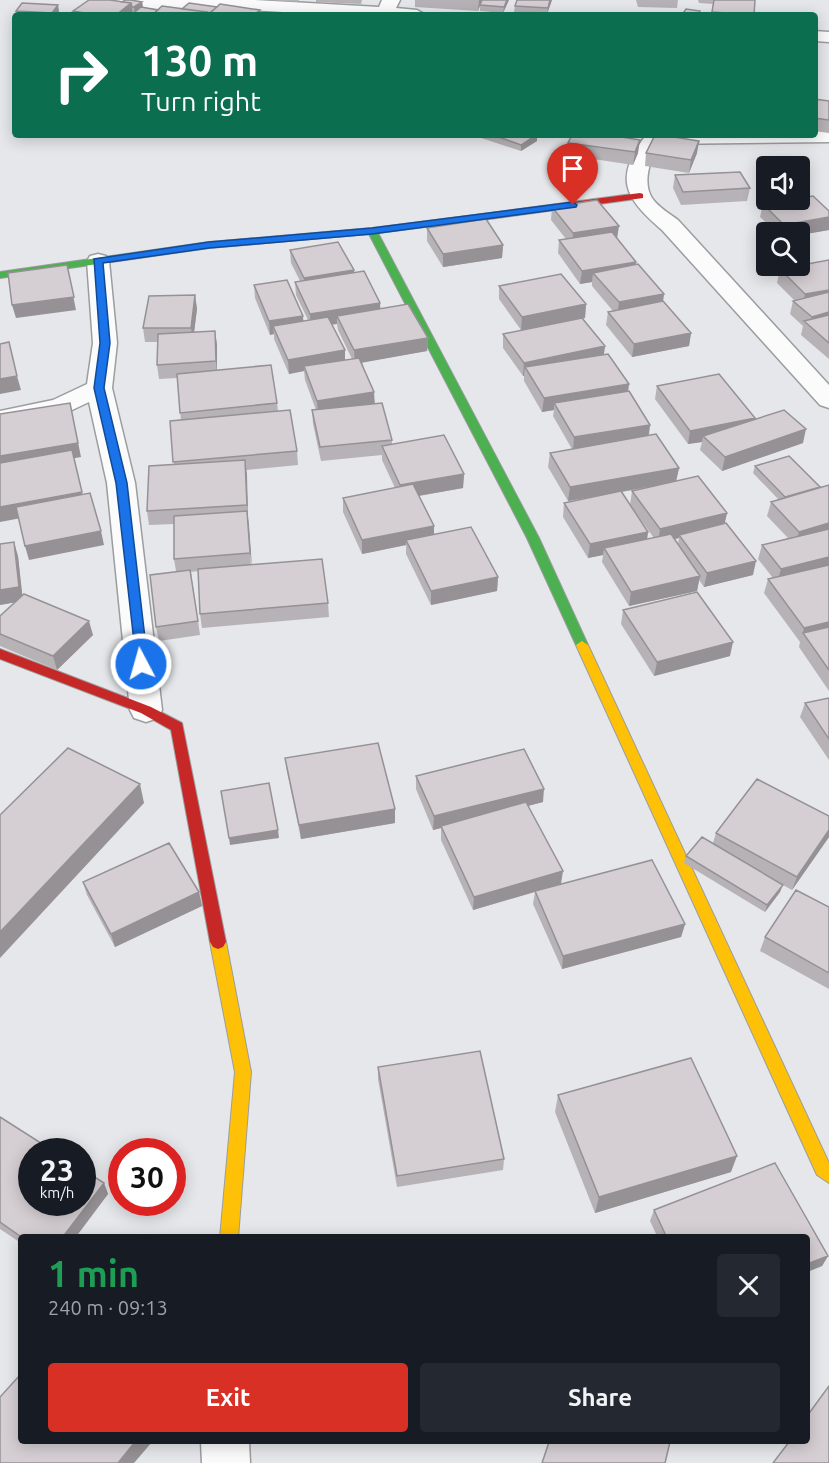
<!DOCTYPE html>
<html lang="en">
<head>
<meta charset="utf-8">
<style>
  :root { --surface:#171b24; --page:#242831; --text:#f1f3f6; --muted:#9ea1a6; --accent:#d93025 }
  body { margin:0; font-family:Ubuntu,sans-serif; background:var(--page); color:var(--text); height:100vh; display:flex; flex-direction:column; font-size:22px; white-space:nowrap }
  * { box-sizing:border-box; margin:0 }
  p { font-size:20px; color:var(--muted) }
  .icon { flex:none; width:33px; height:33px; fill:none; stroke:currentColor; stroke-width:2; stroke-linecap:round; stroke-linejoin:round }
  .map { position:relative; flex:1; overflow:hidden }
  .panel { position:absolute; left:18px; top:1234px; width:792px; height:210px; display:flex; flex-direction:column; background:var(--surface); border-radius:6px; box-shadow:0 3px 15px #0003 }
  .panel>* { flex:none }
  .top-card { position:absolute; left:12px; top:12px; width:806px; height:126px; border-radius:6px; box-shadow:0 3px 15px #0003; background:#0b6e4f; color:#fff; overflow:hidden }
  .fabs { position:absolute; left:756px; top:156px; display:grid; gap:12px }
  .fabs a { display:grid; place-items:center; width:54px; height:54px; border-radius:6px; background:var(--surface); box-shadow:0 3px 15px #0003; font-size:30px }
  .speed { position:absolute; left:18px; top:1138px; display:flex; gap:12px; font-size:30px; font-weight:700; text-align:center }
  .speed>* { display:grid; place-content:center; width:78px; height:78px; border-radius:50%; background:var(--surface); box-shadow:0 3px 15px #0003; line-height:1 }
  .speed small { font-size:15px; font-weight:400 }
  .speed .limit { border:9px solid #d22; background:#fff; color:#111 }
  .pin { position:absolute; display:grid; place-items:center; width:51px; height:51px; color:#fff; margin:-62px -26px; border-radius:50% 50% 50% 0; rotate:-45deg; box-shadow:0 0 6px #0007 }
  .pin .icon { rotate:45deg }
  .me { position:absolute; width:66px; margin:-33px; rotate:354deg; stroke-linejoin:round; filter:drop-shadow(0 0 4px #0008) }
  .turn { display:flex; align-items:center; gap:21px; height:126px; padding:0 30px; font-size:27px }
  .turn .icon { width:78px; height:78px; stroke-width:2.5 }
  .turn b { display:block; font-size:42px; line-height:51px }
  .round { display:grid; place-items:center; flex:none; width:63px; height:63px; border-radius:6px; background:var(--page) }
  .head { display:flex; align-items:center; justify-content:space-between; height:102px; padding:0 30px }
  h1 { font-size:36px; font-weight:700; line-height:45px; color:#1e9e55 }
  .button { display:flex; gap:12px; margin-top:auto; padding:12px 30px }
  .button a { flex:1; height:69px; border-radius:6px; background:var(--accent); color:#fff; font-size:24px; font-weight:700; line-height:69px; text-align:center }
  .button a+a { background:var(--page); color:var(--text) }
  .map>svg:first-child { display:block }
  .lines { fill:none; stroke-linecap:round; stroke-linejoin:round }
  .street-casing { stroke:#9b9d9f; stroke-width:3 }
  .fast-casing { stroke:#9b9d9f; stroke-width:2 }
  .slow-casing { stroke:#9b9d9f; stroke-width:2 }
  .jam-casing { stroke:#9b9d9f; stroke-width:2 }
  .street { fill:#fbfbfc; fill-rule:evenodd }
  .fast { fill:#4caf50; fill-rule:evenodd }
  .slow { fill:#ffc107; fill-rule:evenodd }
  .jam { fill:#c62828; fill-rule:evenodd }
  .wall { fill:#b7b2b5; fill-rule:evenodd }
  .shaded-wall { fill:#959194 }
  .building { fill:#d5cfd3; stroke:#959194; stroke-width:1.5 }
  .route { fill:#1a73e8; stroke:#114b97; stroke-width:1.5 }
</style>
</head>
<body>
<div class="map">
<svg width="829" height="1463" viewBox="0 0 829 1463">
  <rect width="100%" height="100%" fill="#e5e7ea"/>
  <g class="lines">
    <g class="street-casing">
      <path id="street" d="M99 0H255L379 7 382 0H400L396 8 417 10 426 15H332L236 9 194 12 108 5Z
        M814 31 829 32V42L814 41Z
        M814 130H829V142L660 144C650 158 642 182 652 198 658 207 670 214 678 220L829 385V408L820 405 662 230C625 198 613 179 646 135H814Z
        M98 254 106 256 109 261 117 343 112 388 135 483 162 710 158 718 146 722 134 718 130 710 107 483 89 402 70 411 0 427V411L53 400 87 384 93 343 87 261 90 256Z
        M201 1442H249L250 1463H202Z"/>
    </g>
    <g class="fast-casing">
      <path id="fast" d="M475 215 478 216V220L378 233 539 538 588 645 582 649 576 645 527 538 369 234 209 248 0 278V272L209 242 372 228Z"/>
    </g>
    <g class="slow-casing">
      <path id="slow" d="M582 641 588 645 829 1163V1183L817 1175 576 645Z
        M218 935 223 937 226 942 251 1072 238 1238H220L235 1072 210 942 213 937Z"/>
    </g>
    <g class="jam-casing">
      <path id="jam" d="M640 193 643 194V198L475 221 471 218 475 215Z
        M0 649 151 707 182 723 226 942 223 947 218 949 213 947 210 942 171 730 141 713 0 659Z"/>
    </g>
    <use href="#street" class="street"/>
    <use href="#fast" class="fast"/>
    <use href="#slow" class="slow"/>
    <use href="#jam" class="jam"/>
  </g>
  <path class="wall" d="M268 0H299L298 2Z
    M316 0H362L361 4 316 2Z
    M415 0H509L503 13 480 11V6L478 11 415 7Z
    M517 0H552L547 14 514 12 515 6Z
    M636 0H678L677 8 638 7Z
    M698 0H755L754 15H711L713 4 699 3Z
    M122 2H142L143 7 158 10 182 9 260 15H74L73 11Z
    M16 11H59L56 15H16Z
    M814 99 829 101V133L814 131Z
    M478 135H537V141L521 151 478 137Z
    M572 135H625L624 138 638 153 633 165 567 155 568 143Z
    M646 153H697L689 173 645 166Z
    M675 175 750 188 747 201 681 205 673 188Z
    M763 204 829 230 800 235V232H776L760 217Z
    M552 207 617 238 636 262V265L664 294 663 301 691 333 689 346 632 357 606 325 608 312 613 311 592 286V282L580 284 558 253 559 240 566 239 551 220Z
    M427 228 503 245 502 258 443 267 427 241Z
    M290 250 354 270V273L380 309 428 338 427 351 362 362 375 404 392 440V444L464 474 463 488 419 496 434 526V534L498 577 497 591 431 605 406 554V545L362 554 343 512V498L395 488 382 460V455L321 461 313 424 312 410H316L305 380 304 371 289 374 274 339V334L270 335 255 298 254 285 304 321 308 320 296 295 295 282 300 281 291 263ZM332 324H337L338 330 352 359 345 360V350Z
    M829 260V359L801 335 803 326 790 314 793 301H795L777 283 780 269Z
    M499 286 586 304 585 318 521 330 499 299Z
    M195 295 197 309 194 332 217 344V370L277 403 278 411 297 451 298 465 246 470 248 519 251 565 328 603 329 617 202 628 200 614 198 571 191 572 200 635 159 641 156 627 176 571 174 559V524L149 525 147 511 174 465 170 421 181 420 177 378 159 379 157 365V342H145L143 328Z
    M503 334 605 346 604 354 629 384 628 391 650 425 649 436 679 468 676 481 727 513 724 524 753 575 704 587 699 580 697 591 629 606 602 562 603 555 588 558 563 517 564 503 610 494 568 501 548 467 550 453 572 449 553 416 554 410 542 412 524 381V376H523L503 348ZM655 486 632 491 630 505 654 538 647 539 648 532 622 492ZM679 538 678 544 674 539Z
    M657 386 755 419 803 443 722 471 700 450 702 442 688 444 655 399Z
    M755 466 820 488 829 485V691L799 647 800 642 764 593 768 579 773 578 758 559 762 545 788 538 767 516 771 502 779 500 753 473Z
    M0 544 18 556 22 595 93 635 57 670 0 646V616L15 602 0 605Z
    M623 610 730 656 654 676 621 624Z
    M829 698V760L800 717 805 703Z
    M285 758 395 809V823L301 839 287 772Z
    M416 776 543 802 528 806 561 884 685 924 681 937 562 969 533 904 535 892 473 910 441 840V828L433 830 416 789Z
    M829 816V837L792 890 781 884 780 892 765 912 684 863 686 856 713 843 716 833Z
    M83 882 199 892 202 906 115 947 87 895Z
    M829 907V989L760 951 765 937Z
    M378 1067 504 1159 503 1170 397 1187 378 1079Z
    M558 1095 731 1172 595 1213 555 1112Z
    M0 1117 104 1183 108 1194 75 1238H21V1243L0 1229Z
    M775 1163 828 1256 822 1266 807 1272V1238H658L650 1221 654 1210Z"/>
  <path class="shaded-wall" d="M479 0H482L478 11Z
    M507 0H509L503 13 504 7Z
    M550 0H552L547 14 548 8Z
    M142 2 143 8 135 13 134 7Z
    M131 3 133 15H116Z
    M58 5 59 11 56 15H52V13Z
    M260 10V15H254Z
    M536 135H537V141L521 151V145Z
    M640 140 638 153 633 165 635 152Z
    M699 141 697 153 689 173 691 160Z
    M829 217V230L800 235V232H783L784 225Z
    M619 226 617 239 572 247 573 233Z
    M503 245 502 258 443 267V254Z
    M636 262 634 275 593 273 592 282 580 284 582 271Z
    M67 265 76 310 16 318 12 305Z
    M354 270 355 283 305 291 304 278Z
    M829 290V302L802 307 805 294Z
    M664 294 662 307 617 316 619 302Z
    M195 295 197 309 193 341 191 328Z
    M380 303 381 316H337V324L311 328 310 314Z
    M586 304 585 318 521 330 522 317Z
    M829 312V325H809L812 317Z
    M303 316 304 330 273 326 274 334 270 335 269 321Z
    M215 331 217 344V375L216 361Z
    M691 333 689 346 632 357 634 344Z
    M428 338 427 351 355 364 354 350Z
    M605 346 603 360 525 367 524 376H523L524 363Z
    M345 350V364L304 366V371L289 374 288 360Z
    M17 376 21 390 0 394V379Z
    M629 384 627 398 554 403V410L542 412 544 398Z
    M374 392 375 406 318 415 317 401Z
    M70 403 81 457 0 471V456Z
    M755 418 752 432 703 436 702 442 688 444 690 431Z
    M650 425 648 438 573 451 574 437Z
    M806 429 803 443 722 471 725 457Z
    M245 460 247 474 248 519 247 505Z
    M679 468 676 482 568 501 570 487Z
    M464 474 463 488 400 499V485Z
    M82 492 85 506 0 522V507Z
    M247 511 249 525 252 567 250 553Z
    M727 513 724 527 679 535V538L658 543 660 529Z
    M829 523V536L795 546 799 532Z
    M434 526V540H406V545L362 554V540Z
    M101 531 104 545 29 560 25 546Z
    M648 532 646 546 604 548 603 555 588 558 590 544Z
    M14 542 18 556 23 601 0 605V590Z
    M829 557V570L777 583 781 569Z
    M756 561 753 575 704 587 707 573Z
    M700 576 697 591 629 606 631 592Z
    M498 577 497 591 431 605V591Z
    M89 621 93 635 57 670 53 656Z
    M829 622V635L803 633 804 628Z
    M733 642 730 656 654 676 657 662Z
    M140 784 144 803 0 958V932Z
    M544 789 543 802 442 828 441 826V828L433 830 434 816Z
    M395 809V823L301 839 299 825Z
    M278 830 279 838 230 845 229 838Z
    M829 830V837L792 890 797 877Z
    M563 871 561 884 473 910 474 897Z
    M783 885 780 892 765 912 767 905Z
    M199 892 202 906 115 947 111 934Z
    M685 924 681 937 562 969 563 956Z
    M737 1156 731 1172 595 1213 599 1197Z
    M104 1183 108 1194 75 1238H62Z
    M828 1256 822 1266 807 1272V1264Z
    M135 1442H152L134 1463H118Z"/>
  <path class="building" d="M89 0H110L131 3 116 15H96L73 11Z
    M125 0H131L142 2 134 7H132L131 3 122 2Z
    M482 0H507L504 7 480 5Z
    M517 0H550L548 8 515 6Z
    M714 0H755L754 15 712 12Z
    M22 3 58 5 52 13 16 11Z
    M189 3 217 7 208 14H207V12L182 9Z
    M220 4 260 10 254 15H208Z
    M162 6 207 12 204 15H152Z
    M141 7 158 10 152 15H131Z
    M686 9 700 11 698 15H682Z
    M814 99 829 101V120L814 118Z
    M493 135H536L521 145Z
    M572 135H622L621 137 640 140 635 152 568 143Z
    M655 135H662L699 141 691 160 646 153Z
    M740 172 750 188 683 192 675 175Z
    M813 196 829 211V217L784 225 763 204 792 200H800V198Z
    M597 200 619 226 573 233 552 207Z
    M486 219 503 245 443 254 427 228Z
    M612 232 636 262 582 271 559 240Z
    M338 242 354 270 304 278 290 250Z
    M829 260V290L805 294 780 269Z
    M638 264 664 294 619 302 593 273Z
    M67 265 74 297 12 305 8 273Z
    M364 271 380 303 310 314 295 282Z
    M561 274 586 304 522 317 499 286Z
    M287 280 303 316 269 321 254 285Z
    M829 292V312L812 317 793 301Z
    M195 295 191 328H143L149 296Z
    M663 301 691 333 634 344 608 312Z
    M408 304 428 338 354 350 337 316Z
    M829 315V343L804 321Z
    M328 317 345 350 288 360 273 326Z
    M582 318 605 346 524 363 503 334Z
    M215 331 216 361 157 365 158 334Z
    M9 342 17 376 0 379V344Z
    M608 354 629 384 544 398 525 367Z
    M359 358 374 392 317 401 304 366Z
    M271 365 277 403 180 413 177 374Z
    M719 374 755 418 690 431 657 386Z
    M629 391 650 425 574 437 554 403Z
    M70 403 78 443 0 456V414Z
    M382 403 392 440 320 447 312 410Z
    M290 410 297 451 173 462 170 421Z
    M784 410 806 429 725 457 703 436Z
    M656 434 679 468 570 487 550 453Z
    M444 435 464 474 400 485 382 446Z
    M72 450 82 492 0 507V463Z
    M789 456 820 487 785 497 755 466Z
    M245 460 247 505 147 511 149 466Z
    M698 476 727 513 660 529 632 491Z
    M413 484 434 526 362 540 343 498Z
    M829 485V523L799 532 771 502Z
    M621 491 648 532 590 544 564 503Z
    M90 493 101 531 25 546 16 507Z
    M247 511 250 553 174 559V516Z
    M726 523 756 561 707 573 679 535Z
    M471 527 498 577 431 591 406 540Z
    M829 529V557L781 569 762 545Z
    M671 534 700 576 631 592 604 548Z
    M14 542 19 587 0 590V544Z
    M322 559 328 603 200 614 198 569Z
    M829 565V622L804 628 768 579Z
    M190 570 198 621 156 627 150 575Z
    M697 592 733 642 657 662 623 610Z
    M24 594 89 621 53 656 0 634V616Z
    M829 627V670L803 633Z
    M829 698V739L805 703Z
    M378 743 395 809 299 825 285 758Z
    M68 748 140 784 0 932V815Z
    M524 749 544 789 434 816 416 776Z
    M757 779 829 816V830L797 877 716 833Z
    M269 783 278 830 229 838 221 791Z
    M526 802 563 871 474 897 441 826Z
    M702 837 783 885 767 905 686 856Z
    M169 843 199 892 111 934 83 882Z
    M652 860 685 924 563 956 535 891Z
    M796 890 829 907V973L765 937Z
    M480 1051 504 1159 397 1176 378 1067Z
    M691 1058 737 1156 599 1197 558 1095Z
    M0 1117 55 1152H32V1203H82V1169L104 1183 62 1238H23L0 1222Z
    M775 1163 828 1256 807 1264V1238H667L654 1210Z
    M21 1374V1442H135L118 1463H0V1397Z
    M829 1386V1463H773L789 1442H807V1416Z
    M549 1442H670L665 1463H542Z"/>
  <path class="route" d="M573 202 577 205 576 207 372 234 209 248 103 263 110 343 104 388 127 483 148 664 146 668H137L116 483 94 388 100 343 94 259 209 242 372 228Z"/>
</svg>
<div class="fabs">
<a><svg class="icon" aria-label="sound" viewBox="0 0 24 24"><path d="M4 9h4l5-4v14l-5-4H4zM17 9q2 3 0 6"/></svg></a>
<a><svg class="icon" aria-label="search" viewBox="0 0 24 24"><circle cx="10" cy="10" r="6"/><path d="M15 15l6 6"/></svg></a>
</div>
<div class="speed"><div>23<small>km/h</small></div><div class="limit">30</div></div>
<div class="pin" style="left:573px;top:205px;background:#d93025"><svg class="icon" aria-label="arrive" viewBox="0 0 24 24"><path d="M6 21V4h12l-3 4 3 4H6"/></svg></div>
<svg class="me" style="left:141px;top:664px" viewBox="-20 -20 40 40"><circle r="17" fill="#1a73e8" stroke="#fff" stroke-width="3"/><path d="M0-11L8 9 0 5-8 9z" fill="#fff"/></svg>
<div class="top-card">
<div class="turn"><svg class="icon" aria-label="right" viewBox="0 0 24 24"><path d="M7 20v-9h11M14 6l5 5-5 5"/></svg><div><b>130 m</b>Turn right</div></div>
</div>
<section class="panel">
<div class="head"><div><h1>1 min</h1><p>240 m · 09:13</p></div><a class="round"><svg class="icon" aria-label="close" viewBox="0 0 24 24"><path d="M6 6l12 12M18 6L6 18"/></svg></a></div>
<div class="button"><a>Exit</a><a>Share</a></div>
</section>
</div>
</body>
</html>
